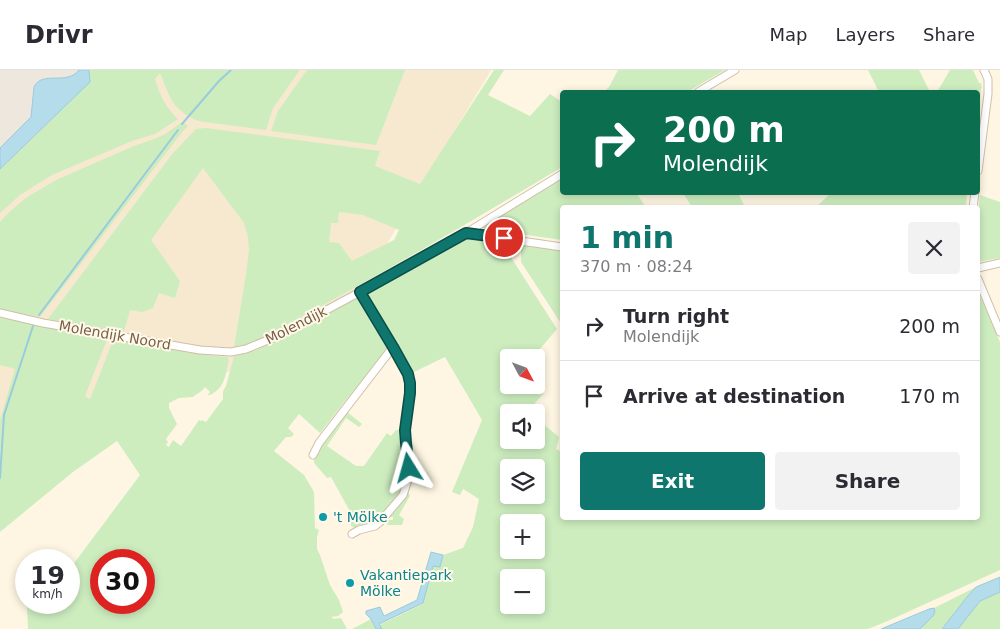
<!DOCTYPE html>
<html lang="en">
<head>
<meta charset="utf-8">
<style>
  :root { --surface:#fff; --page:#f2f2f3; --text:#2b2b33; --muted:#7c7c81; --line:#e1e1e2; --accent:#0f766e }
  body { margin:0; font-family:"DejaVu Sans",sans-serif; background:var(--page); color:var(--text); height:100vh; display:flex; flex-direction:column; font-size:19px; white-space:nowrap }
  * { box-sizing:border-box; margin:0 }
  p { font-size:16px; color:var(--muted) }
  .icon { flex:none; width:28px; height:28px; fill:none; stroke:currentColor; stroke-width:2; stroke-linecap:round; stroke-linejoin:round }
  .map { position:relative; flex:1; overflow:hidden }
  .panel { position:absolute; left:560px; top:135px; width:420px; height:315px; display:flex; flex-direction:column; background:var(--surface); border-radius:5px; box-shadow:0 2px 8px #0003 }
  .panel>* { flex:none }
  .top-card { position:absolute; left:560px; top:20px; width:420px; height:105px; border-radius:5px; box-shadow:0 2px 8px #0003; background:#0b6e4f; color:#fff; overflow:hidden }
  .needle { width:32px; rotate:131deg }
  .tools { position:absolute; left:500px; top:279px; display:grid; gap:10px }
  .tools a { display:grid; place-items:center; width:45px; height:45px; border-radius:5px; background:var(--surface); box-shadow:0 2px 8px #0003; font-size:25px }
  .speed { position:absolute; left:15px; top:479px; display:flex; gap:10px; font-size:25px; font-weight:700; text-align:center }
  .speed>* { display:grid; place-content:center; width:65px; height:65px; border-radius:50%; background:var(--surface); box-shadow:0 2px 8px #0003; line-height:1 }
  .speed small { font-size:12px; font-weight:400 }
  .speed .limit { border:8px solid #d22; background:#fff; color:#111 }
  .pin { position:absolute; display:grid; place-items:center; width:42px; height:42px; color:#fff; margin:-21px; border:2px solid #fff; border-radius:50%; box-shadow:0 1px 5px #0007 }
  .me { position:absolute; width:55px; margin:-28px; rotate:352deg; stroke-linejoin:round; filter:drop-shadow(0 0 4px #0008) }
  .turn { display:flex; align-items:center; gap:18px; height:105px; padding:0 20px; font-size:22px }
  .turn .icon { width:65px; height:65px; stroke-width:2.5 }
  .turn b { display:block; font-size:35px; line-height:42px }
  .round { display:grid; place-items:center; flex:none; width:52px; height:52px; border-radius:5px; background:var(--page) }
  .summary { display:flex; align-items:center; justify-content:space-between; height:85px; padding:0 20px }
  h1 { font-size:30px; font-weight:700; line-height:38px; color:var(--accent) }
  .primary-button { display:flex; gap:10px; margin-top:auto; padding:10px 20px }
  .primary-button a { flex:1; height:58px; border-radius:5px; background:var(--accent); color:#fff; font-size:20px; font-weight:700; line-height:58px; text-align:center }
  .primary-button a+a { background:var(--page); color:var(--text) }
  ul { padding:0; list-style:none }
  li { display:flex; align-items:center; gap:15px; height:70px; padding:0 20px; border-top:1px solid var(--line) }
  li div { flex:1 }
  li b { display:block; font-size:19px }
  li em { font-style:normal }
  header { display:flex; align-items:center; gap:30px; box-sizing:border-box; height:70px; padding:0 25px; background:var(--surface); border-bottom:1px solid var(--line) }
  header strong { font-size:24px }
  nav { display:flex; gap:28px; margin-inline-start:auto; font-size:18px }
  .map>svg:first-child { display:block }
  .residential { fill:#f7e9d0 }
  .industrial { fill:#ede7dd }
  .green { fill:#cdedbf; fill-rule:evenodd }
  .water { fill:#b4dcea; stroke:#9acbdd }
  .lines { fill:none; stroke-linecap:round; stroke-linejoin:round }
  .stream { stroke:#9acbdd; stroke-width:2 }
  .minor-casing { stroke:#d1bea8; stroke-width:9 }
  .minor { stroke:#fff; stroke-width:7 }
  .route-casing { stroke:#0a4d48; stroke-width:12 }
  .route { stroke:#0f766e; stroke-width:9 }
  .culture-dot { fill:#0f9aa8; stroke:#fff9ea; stroke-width:2 }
  .labels { text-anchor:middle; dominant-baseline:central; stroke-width:4; stroke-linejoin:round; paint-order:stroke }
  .street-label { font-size:14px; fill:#795d46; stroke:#fff9ea }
  .culture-label { font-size:14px; fill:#0d838f; stroke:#fff9ea; text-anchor:start }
</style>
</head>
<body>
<header>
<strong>Drivr</strong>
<nav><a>Map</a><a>Layers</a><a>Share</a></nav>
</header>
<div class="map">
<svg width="1000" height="559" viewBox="0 0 1000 559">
  <rect width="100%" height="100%" fill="#fef6e2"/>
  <path class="residential" d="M0 0H491L388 172 362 217 313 275 122 336 0 447Z"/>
  <path class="industrial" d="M0 0H84L0 87Z"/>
  <path class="green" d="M89 0H300L273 38 266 60 198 51C172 40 170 27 160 3L155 9C159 24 166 38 178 49L155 64 132 71 52 105 20 125 0 143V99L90 12Z
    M307 0H405L376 75 271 61 278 41Z
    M494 0H504L488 25 530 46 550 24 562 32V97C462 157 361 216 258 270L243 276 234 278 246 204 249 180 248 167 244 153 203 98 151 170 180 211 175 228 159 223 153 238 142 242 130 240 124 262 48 249 173 83 196 59 206 58 380 81 375 96 420 114ZM339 142 363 145 399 160 394 170 352 191 339 173 329 172 331 153H338Z
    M618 0H725L687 22H604L609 17Z
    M868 0H919L930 22H879Z
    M950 0H973L979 13H981L982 18 981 19 978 48V22H937Z
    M182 52 188 56 183 61 40 247 0 240V152L7 144 27 127 58 109 134 76 157 68 165 64Z
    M562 107V122L636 123 646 137 562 138V170L486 159 482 158 480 156Z
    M683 123H743L739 125 745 137H692Z
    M831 123V122L967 123 966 137H816Z
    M980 125 1000 132V188L978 192V142Z
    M468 166 513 171 512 189 557 259 533 287 523 281 517 287 509 288V315L507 317 514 324 523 315H535L544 323 528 341 530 342H509V370H536V348L559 367 556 379 562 382V448H978V222L1000 272V500L890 550 868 559H352L371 549 375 557 423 534 433 495 440 497 443 485 463 478 473 457 479 429 463 419 460 425 452 422 482 350 445 287 416 301 413 302 408 300 365 226 366 223 460 168ZM509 398H536V425H509ZM509 452H536V480H509ZM509 508H536V535H509Z
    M521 172 562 178V255L521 192Z
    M356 227 362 230 389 275 387 281 383 288 346 330 320 363 299 344 288 358 294 364 291 367H286L274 381 304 405 314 422 315 458 319 460 317 467V479L320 485 330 515 339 530 343 542 338 546 331 547 334 549 341 548 347 559H28L27 538 35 533 69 532V500L140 405 117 371 73 402 0 462V350L15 299 0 295V247L108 267 85 326 90 329 114 268 207 285 227 287 229 290C225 306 225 320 207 326L210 322 205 317C201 323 197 323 193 327L179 328 169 333V338L177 354 166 369 168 372 166 375 169 377 173 370 181 376 199 350 201 351 202 350 206 352 223 329V321L226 316 234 286 256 280 272 273ZM101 490H144V532H101Z
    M346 341 362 354 359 357 346 348 327 376 356 396H364L387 363 391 366 396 360H400L404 373 406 408 400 425 379 451 356 459 351 456 350 447 352 445 331 407 327 408 314 393C313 378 336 353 346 341Z
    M407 418 410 426 399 445 404 449 402 455H387L388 450H393V447H389Z
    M976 517 967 527 942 559H920C926 553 935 547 934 538Z
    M1000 522V559H958L980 531Z"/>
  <path class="water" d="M79 0H89L90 12 0 99V78L31 47 34 17C42 0 67 16 79 0Z
    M431 482 443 485 440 497 433 496 423 533 379 554 382 559H376L371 549 366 544V541L380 537 384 546 417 530Z
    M1000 507V522L980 531 958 559H942L967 527 976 517Z
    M934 538 935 542 933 546 920 559H881L929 539Z"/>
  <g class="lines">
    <path class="stream" d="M182 54 219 11 231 0
      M39 245 178 60
      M0 408 4 345 33 256"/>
    <g class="minor-casing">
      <path id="minor" d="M698 22 735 0
        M978 101 988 24V9L984 0
        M973 138 975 122
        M466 163 562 177
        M978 198 1000 193
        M978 209 1000 262
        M0 243 43 253 200 280 231 282 246 279 280 265 360 222 466 163 562 104
        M313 385 319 373 393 277
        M352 464 359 460 375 456 380 452 403 425 408 410 409 398 406 373 405 359 411 323 410 313 408 304 393 277 360 222"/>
    </g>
    <use href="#minor" class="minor"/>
  </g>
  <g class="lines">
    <g class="route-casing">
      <path id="route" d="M409 398 406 373 405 360 410 323V313L408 304 393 277 360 222 466 163 504 168"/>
    </g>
    <use href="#route" class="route"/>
  </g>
  <g class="culture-dot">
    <circle cx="323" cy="447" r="5"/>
    <circle cx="350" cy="513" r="5"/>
  </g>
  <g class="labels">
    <g class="street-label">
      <text transform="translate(296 255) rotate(-27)">Molendijk</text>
      <text transform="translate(115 265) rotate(10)">Molendijk Noord</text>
    </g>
    <g class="culture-label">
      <text x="333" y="447">'t Mölke</text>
      <text x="360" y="505">Vakantiepark<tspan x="360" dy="16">Mölke</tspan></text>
    </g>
  </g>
</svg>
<div class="tools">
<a><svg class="needle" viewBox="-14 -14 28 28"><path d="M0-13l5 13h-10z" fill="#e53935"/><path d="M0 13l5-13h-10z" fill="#7c7c81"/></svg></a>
<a><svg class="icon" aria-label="sound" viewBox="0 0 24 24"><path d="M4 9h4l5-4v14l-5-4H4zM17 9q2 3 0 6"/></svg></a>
<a><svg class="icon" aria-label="layers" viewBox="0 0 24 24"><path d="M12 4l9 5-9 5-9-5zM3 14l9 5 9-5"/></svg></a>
<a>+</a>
<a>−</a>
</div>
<div class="speed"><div>19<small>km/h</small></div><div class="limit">30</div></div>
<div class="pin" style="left:504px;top:168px;background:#d93025"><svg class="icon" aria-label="arrive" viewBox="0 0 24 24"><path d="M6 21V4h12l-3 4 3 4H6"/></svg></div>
<svg class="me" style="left:409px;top:398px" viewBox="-20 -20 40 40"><path d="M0-17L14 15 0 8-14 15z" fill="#0f766e" stroke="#fff" stroke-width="4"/></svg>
<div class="top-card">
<div class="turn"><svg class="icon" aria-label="right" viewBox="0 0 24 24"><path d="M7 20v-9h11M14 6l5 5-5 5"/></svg><div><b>200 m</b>Molendijk</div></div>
</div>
<section class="panel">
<div class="summary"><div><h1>1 min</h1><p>370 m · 08:24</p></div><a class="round"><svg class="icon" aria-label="close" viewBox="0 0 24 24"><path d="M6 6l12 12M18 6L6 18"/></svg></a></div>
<ul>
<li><svg class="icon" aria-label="right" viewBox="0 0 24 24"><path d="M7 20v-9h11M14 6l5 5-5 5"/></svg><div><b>Turn right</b><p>Molendijk</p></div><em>200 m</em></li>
<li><svg class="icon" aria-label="arrive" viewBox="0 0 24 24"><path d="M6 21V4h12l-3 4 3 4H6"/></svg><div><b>Arrive at destination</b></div><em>170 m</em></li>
</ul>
<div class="primary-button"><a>Exit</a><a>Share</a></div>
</section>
</div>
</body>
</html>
